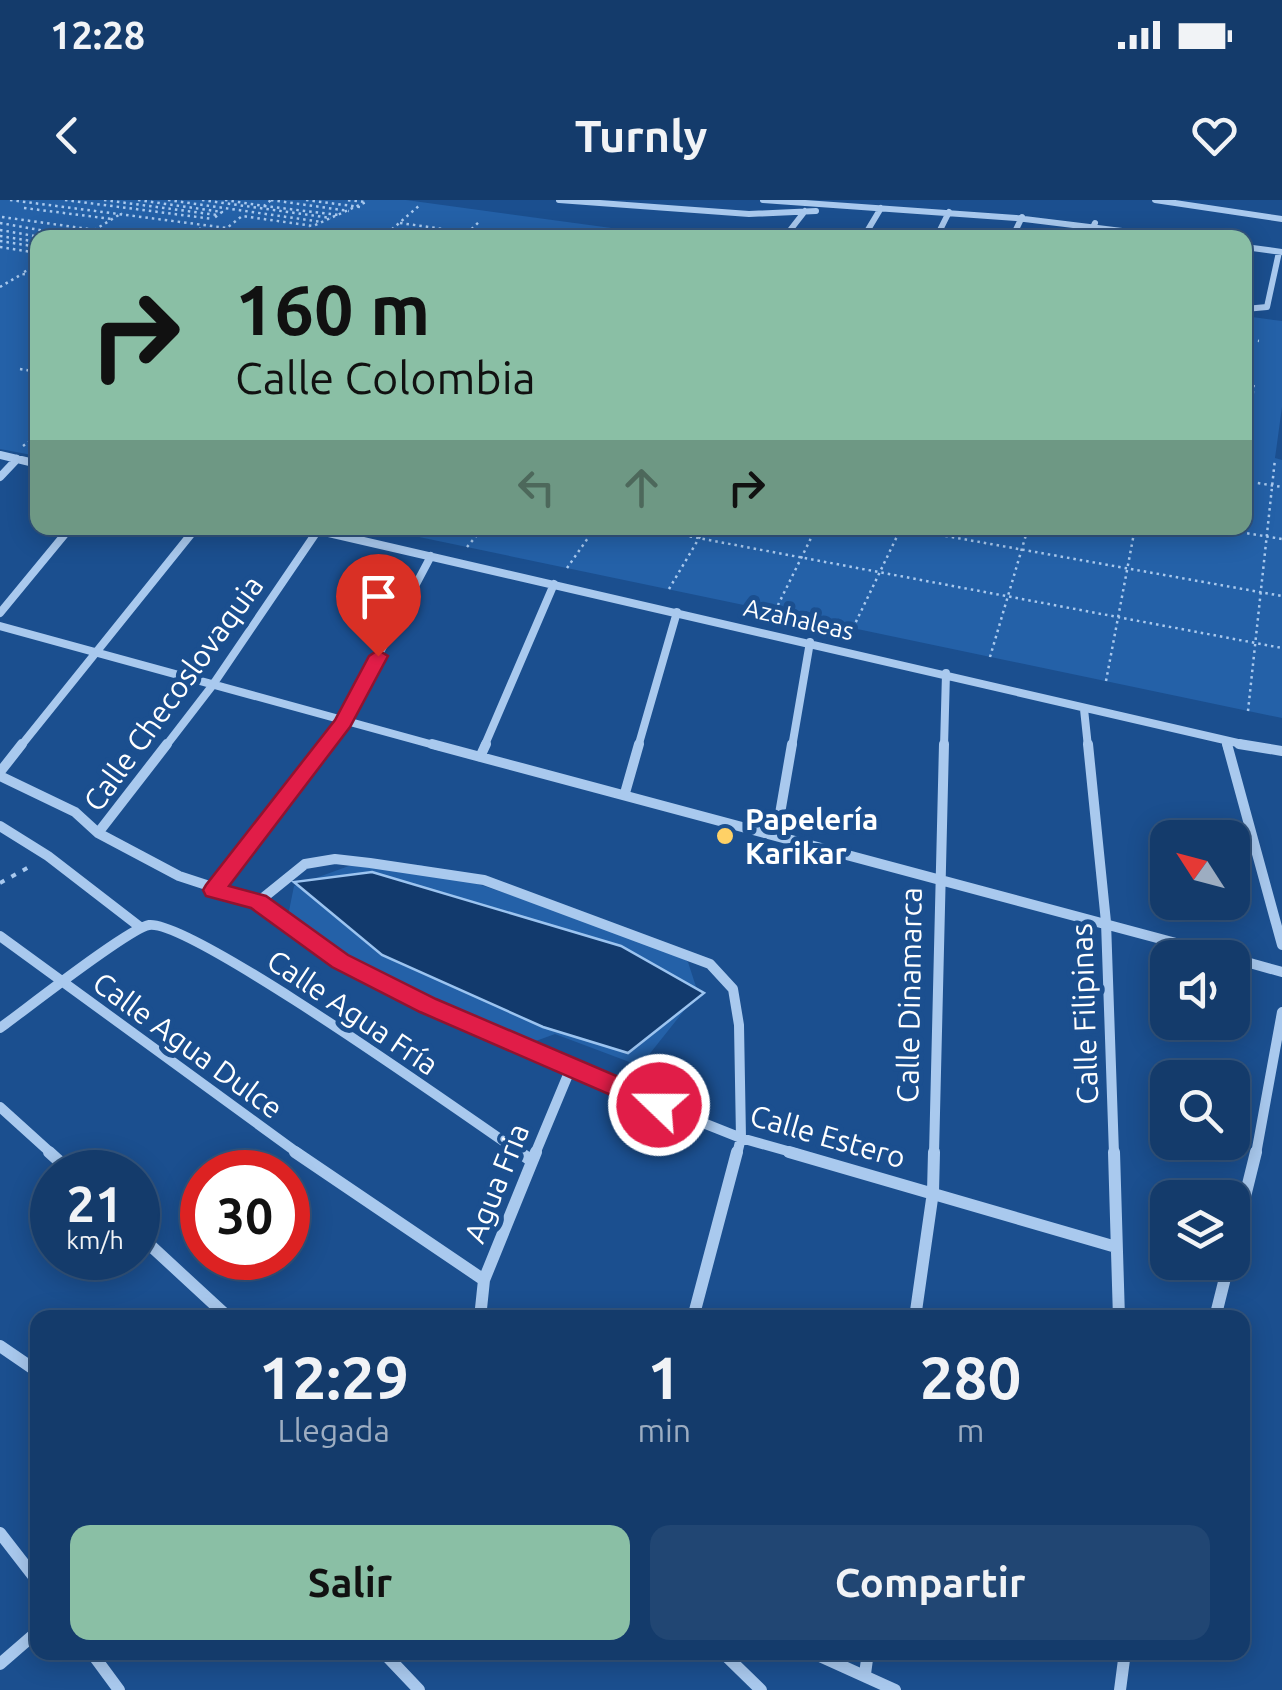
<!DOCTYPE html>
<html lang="es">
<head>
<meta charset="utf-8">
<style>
  :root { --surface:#143b6b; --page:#214673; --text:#f1f3f6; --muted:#9dadc1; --line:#33557e; --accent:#8abfa5 }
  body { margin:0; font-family:Ubuntu,sans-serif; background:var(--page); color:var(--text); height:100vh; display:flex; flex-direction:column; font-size:38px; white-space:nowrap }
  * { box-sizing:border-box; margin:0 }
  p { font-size:32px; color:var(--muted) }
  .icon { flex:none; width:55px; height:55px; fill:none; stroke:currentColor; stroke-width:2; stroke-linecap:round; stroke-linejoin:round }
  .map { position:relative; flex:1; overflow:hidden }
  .sheet { position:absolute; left:30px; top:1110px; width:1220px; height:350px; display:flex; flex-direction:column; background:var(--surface); border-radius:20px; box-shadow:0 5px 25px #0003,0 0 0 2px var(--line) }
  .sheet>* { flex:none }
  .guide { position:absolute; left:30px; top:30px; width:1222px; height:305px; border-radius:20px; box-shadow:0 5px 25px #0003,0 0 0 2px var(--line); background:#8abfa5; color:#111; overflow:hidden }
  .needle { width:65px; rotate:306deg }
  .controls { position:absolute; left:1150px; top:620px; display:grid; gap:20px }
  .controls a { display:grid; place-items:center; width:100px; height:100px; border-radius:20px; background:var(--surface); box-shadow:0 5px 25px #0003,0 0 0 2px var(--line); font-size:50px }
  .speed { position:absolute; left:30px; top:950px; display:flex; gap:20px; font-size:50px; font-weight:700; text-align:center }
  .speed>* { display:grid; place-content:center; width:130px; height:130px; border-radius:50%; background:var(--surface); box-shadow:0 5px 25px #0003,0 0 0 2px var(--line); line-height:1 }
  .speed small { font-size:25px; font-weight:400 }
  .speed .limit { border:15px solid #d22; background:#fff; color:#111 }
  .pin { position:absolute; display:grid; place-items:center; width:85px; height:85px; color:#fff; margin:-102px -42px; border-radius:50% 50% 50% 0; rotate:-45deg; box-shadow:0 0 10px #0007 }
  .pin .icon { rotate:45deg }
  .me { position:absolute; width:110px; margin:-55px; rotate:292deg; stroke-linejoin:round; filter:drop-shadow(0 0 8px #0008) }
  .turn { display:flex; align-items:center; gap:35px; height:210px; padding:0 40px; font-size:45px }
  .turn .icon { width:130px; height:130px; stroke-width:2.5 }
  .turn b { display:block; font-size:70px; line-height:85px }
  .lanes { display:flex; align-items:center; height:95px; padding:0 40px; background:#0003; justify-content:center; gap:50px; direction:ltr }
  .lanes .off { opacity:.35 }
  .eta { display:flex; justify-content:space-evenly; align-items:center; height:170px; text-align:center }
  .eta b { font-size:60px; font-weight:700; line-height:70px }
  .action { display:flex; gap:20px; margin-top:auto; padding:20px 40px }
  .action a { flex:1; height:115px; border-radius:20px; background:var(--accent); color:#111; font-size:40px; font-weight:700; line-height:115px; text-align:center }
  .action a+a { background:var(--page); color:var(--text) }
  .status { display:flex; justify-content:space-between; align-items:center; height:70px; padding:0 50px; background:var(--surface); direction:ltr }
  .status svg { height:28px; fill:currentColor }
  header { display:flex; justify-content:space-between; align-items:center; height:130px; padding:0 40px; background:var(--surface); font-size:45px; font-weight:700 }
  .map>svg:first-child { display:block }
  .green { fill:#2461a8 }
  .water { fill:#123a6d; stroke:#9cc4f0; stroke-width:2.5 }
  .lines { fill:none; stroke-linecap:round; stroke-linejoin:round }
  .path-far1 { stroke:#a9c9ee; stroke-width:2.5; stroke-dasharray:2.5 4; stroke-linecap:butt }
  .path { stroke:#a9c9ee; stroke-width:4; stroke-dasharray:5 8; stroke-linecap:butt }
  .street-far3 { stroke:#a9c9ee; stroke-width:6 }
  .street-far2 { stroke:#a9c9ee; stroke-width:8 }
  .street-far1 { stroke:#a9c9ee; stroke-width:10 }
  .street { stroke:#a9c9ee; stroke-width:12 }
  .route { fill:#e11d48; stroke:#92132f; stroke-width:2.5 }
  .poi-dot { fill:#ffd166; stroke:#1b4f8f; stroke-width:4 }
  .labels { text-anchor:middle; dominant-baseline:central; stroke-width:10; stroke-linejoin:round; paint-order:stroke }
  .far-street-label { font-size:25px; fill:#fff; stroke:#1b4f8f }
  .street-label { font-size:30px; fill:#fff; stroke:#1b4f8f }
  .poi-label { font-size:30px; font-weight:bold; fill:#fff; stroke:#1b4f8f; text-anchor:start }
</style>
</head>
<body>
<div class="status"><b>12:28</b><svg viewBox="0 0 49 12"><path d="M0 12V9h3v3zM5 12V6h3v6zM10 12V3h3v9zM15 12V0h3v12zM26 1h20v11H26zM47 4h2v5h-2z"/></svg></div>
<header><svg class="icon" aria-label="back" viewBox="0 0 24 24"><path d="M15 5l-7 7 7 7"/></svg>Turnly<svg class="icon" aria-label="heart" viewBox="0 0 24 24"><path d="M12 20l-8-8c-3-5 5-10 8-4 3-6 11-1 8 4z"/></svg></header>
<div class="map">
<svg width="1282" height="1490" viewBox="0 0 1282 1490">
  <rect width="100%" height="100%" fill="#1b4f8f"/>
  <path class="green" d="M0 0H406L678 37 38 38 37 256 0 249Z
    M1245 116 1282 121V207L1275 258 1282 260V518L376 328H1245Z
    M357 663 421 665 667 747 688 762 698 793 640 866 555 834 522 846 285 731 294 686Z"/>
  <path class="water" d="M372 672 621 746 704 793 628 853 543 827 382 755 294 682Z"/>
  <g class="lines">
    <path class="path-far1" d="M10 0 227 28 242 16 313 26 366 2 346 0
      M65 0 213 19
      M104 0 217 15
      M138 0 222 12 214 18
      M168 0 322 22
      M202 0 331 18
      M225 0 264 6 271 0
      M271 0 349 11
      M306 0 360 7
      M264 6 339 15
      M24 8 112 19
      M2 17 96 30
      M0 23 85 38
      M400 23 508 38
      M0 30 46 38
      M91 33 122 38
      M0 36 38 42
      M83 37 122 13
      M189 38 202 27
      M298 38 311 28
      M382 38 421 4
      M462 38 480 21
      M550 38 556 31
      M0 41 38 47
      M0 47 38 53
      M24 72 38 65
      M0 87 22 74 38 76
      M1245 139 1259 141
      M20 169 38 172
      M1245 179 1254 181 1249 234 1245 233
      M23 246 38 235
      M1245 281 1282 287
      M645 328 1282 448
      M1215 328 1282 339
      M467 347 483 328
      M567 368 595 328
      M669 389 705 328
      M775 411 816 328
      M853 428 901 328 1282 396
      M990 457 1028 328
      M1106 481 1135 328
      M1248 511 1275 259"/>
    <path class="path" d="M0 683 31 666"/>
    <path class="street-far3" d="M559 0 749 14 816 11
      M763 0 1016 18 1179 38
      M1155 0 1282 19
      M784 38 805 11
      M863 38 881 8
      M936 38 949 12
      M1012 38 1022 17
      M1088 38 1095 23
      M1245 47 1282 52
      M1245 109 1267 107 1279 52"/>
    <path class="street-far2" d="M0 255 38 264
      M0 277 17 259
      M307 328 1255 547
      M0 413 70 328
      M0 426 441 547
      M1084 509 1088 547
      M1226 542 1227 547
      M20 547 196 328
      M165 547 212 486 318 330
      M324 547 343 522 431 356
      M484 547 554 384
      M638 547 677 412
      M792 547 810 442
      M944 547 946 473"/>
    <path class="street-far1" d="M432 544 1232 758
      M1088 544 1106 722 1114 954
      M1227 544 1282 745
      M1239 544 1282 551
      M480 557 486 544
      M0 572 22 544
      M0 576 75 612 98 633 179 676 258 702 340 761 570 870 741 938 798 954
      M625 593 639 544
      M0 626 48 656 140 727
      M777 631 792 544
      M98 633 167 544
      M214 690 326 544
      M258 702 305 664 335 659 370 663 484 680 710 764 733 789 739 825 741 938 737 954
      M0 736 299 954
      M1232 758 1282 772
      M0 828C25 810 129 728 149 725 191 719 470 919 522 954
      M0 907 52 954
      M535 954 570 870
      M934 954 944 544
      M1256 954 1282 812"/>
    <path class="street" d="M49 952 71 972
      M295 952 484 1080
      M519 952 532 961
      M789 952 1116 1047
      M1114 952 1119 1118
      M138 1034 229 1118
      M1232 1049 1256 952
      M480 1118 484 1080 536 952
      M693 1118 737 952
      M915 1118 933 992 934 952
      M1215 1118 1229 1062
      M0 1146 38 1172
      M0 1333 38 1382
      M91 1452 119 1490
      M383 1452 419 1490
      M722 1452 761 1490
      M811 1452 895 1490
      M0 1464 38 1431
      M865 1474 868 1452
      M1120 1490 1125 1452"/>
  </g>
  <path class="route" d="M378 450 388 456 350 527 229 686 266 696 348 755 436 799 668 898 672 905 668 912 659 915 650 912 420 812 332 767 251 708 206 696 203 690 206 685 335 520 369 456Z"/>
  <circle class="poi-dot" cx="725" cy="636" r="10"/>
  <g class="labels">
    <g class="far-street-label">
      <text transform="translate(799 419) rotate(13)">Azahaleas</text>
    </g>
    <g class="street-label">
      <text transform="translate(173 493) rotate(-54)">Calle Checoslovaquia</text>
      <text transform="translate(909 795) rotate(-89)">Calle Dinamarca</text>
      <text transform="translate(353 812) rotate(34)">Calle Agua Fría</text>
      <text transform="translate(1084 814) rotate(-92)">Calle Filipinas</text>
      <text transform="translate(188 845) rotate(36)">Calle Agua Dulce</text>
      <text transform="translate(828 936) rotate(16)">Calle Estero</text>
      <text transform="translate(496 983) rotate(-68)">Agua Fria</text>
    </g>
    <g class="poi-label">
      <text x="745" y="619">Papelería<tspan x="745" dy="34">Karikar</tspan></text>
    </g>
  </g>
</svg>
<div class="controls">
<a><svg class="needle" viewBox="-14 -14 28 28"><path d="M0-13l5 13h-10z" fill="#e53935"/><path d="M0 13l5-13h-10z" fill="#9dadc1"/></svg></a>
<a><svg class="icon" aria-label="sound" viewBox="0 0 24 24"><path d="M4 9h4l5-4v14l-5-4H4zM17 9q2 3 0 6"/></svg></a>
<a><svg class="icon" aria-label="search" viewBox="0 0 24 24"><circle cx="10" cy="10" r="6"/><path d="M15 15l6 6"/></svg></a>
<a><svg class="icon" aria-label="layers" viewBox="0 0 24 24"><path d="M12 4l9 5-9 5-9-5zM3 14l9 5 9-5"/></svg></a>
</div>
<div class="speed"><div>21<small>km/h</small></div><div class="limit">30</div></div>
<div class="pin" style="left:378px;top:456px;background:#d93025"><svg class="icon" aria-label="arrive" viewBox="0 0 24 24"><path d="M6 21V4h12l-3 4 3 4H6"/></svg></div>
<svg class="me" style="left:659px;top:905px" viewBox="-20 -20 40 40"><circle r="17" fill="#e11d48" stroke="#fff" stroke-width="3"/><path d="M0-11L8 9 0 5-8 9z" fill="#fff"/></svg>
<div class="guide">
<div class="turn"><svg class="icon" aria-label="right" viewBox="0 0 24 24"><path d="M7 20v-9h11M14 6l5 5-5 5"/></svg><div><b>160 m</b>Calle Colombia</div></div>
<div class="lanes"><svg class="icon off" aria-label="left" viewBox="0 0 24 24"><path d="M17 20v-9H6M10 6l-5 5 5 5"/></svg><svg class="icon off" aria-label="ahead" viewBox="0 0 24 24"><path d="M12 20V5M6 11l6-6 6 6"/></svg><svg class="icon" aria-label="right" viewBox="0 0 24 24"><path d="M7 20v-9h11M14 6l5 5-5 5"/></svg></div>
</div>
<section class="sheet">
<div class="eta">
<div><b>12:29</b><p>Llegada</p></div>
<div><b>1</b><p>min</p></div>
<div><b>280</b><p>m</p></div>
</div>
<div class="action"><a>Salir</a><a>Compartir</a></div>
</section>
</div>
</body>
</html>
